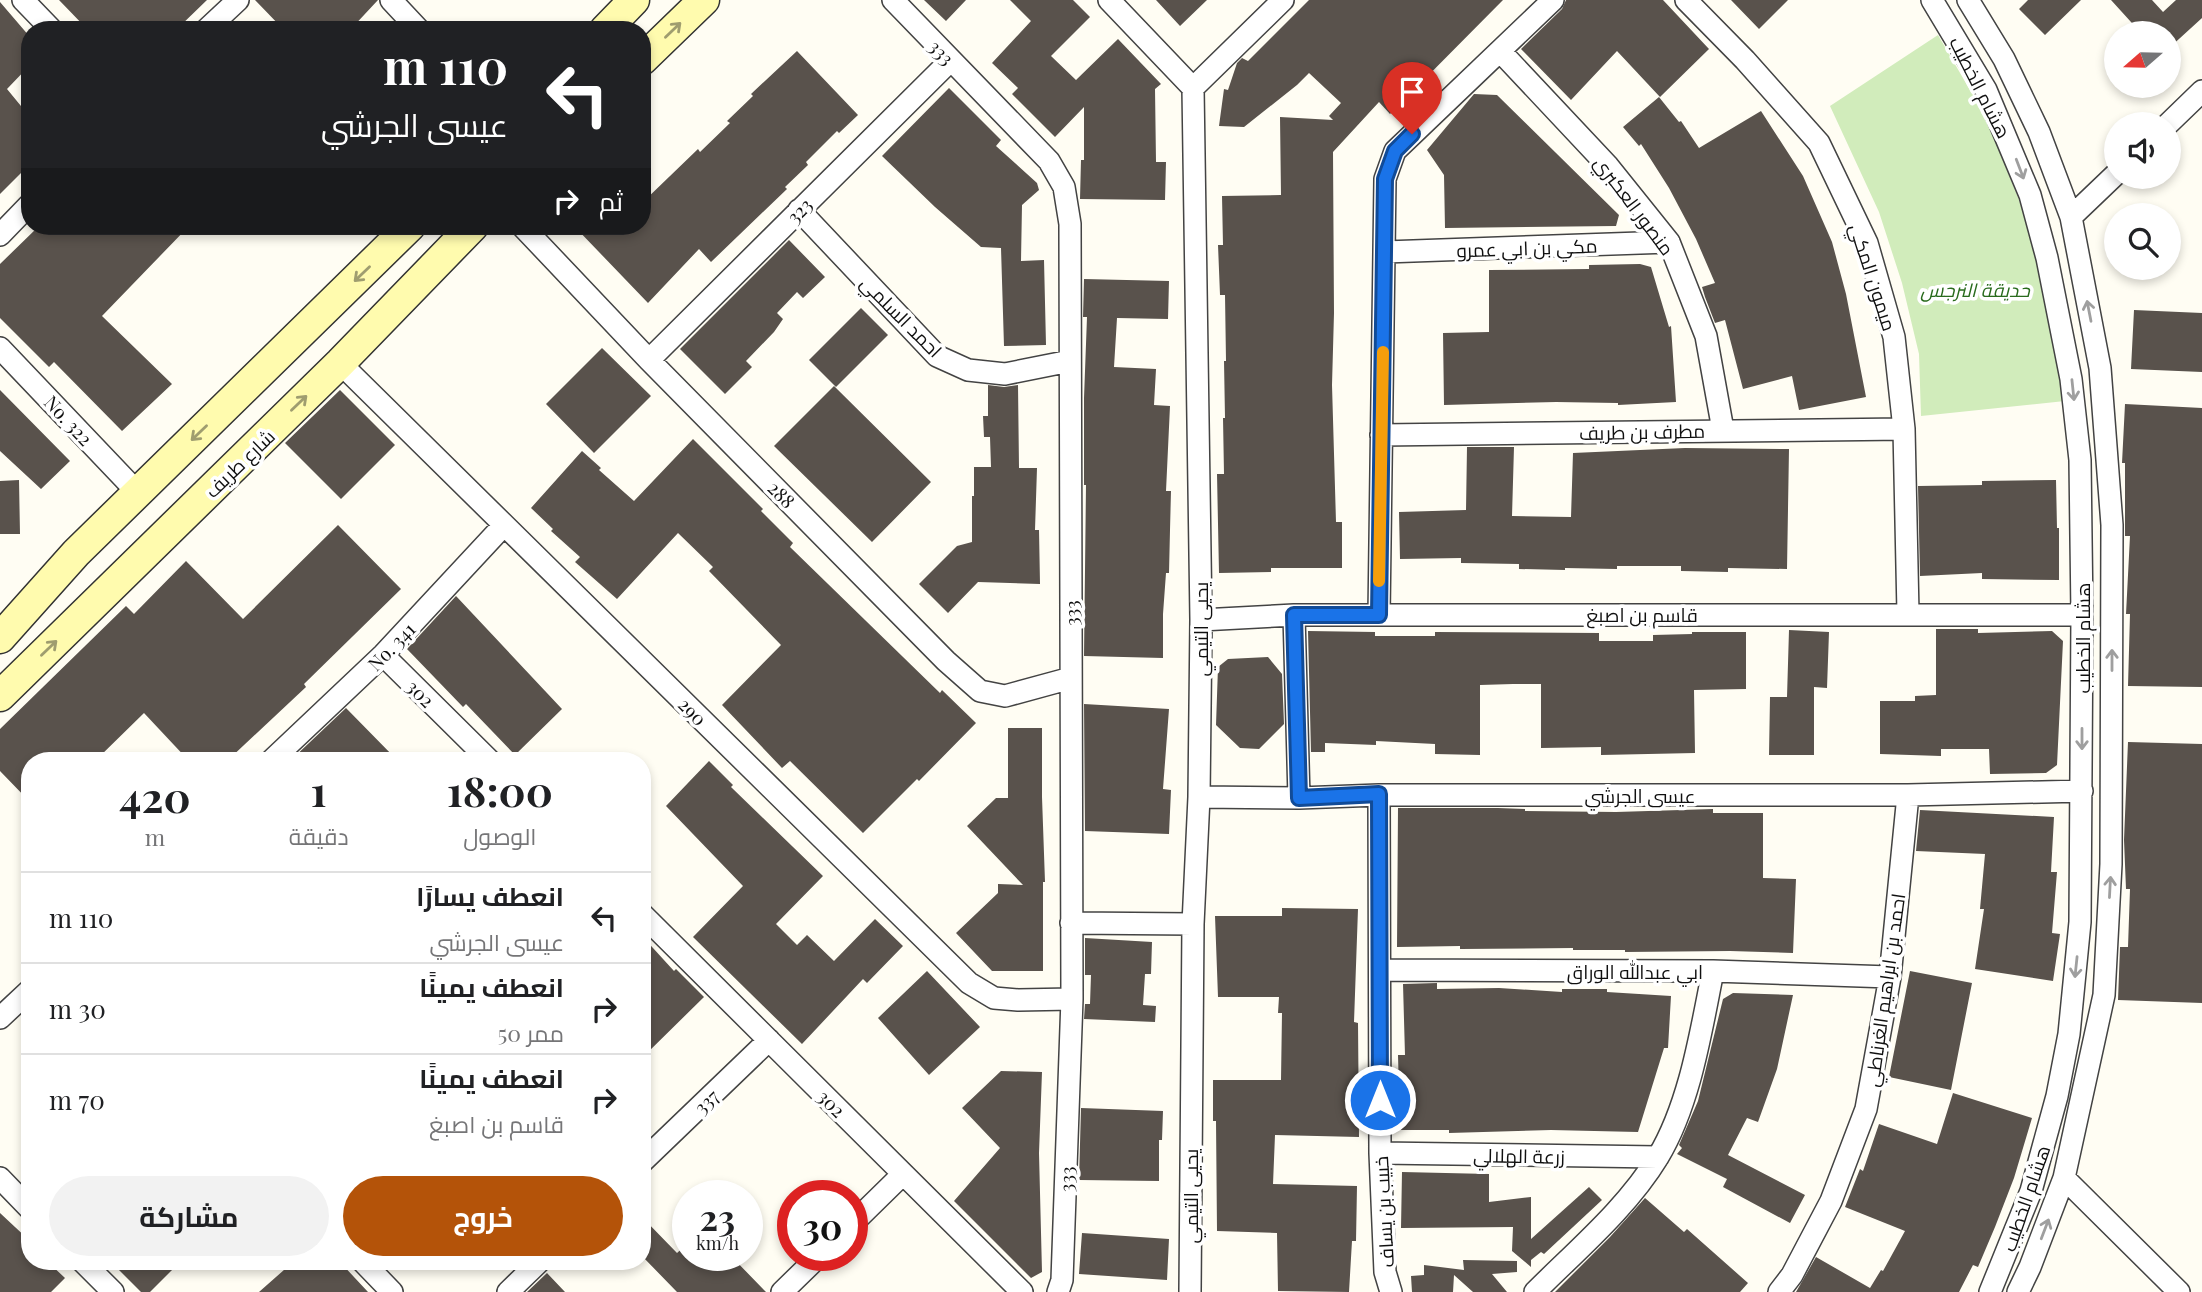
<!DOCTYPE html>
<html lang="ar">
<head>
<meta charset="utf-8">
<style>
  :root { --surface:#fff; --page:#f2f2f2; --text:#202124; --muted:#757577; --line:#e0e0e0; --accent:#b45309 }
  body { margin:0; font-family:"Playfair Display",Cairo,serif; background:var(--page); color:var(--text); direction:rtl; height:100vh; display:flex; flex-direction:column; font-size:26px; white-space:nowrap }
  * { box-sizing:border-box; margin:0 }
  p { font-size:23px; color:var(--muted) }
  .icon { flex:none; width:38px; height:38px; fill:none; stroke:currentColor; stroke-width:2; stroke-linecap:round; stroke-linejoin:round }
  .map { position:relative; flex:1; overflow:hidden; direction:ltr }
  .panel { position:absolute; left:21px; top:752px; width:630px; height:518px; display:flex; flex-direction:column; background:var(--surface); border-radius:28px; box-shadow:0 4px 10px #0003; direction:rtl }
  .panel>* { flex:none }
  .top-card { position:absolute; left:21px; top:21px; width:630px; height:214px; border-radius:28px; box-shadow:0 4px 10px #0003; direction:rtl; background:#202124; color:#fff; overflow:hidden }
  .needle { width:46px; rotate:250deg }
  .controls { position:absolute; left:2104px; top:21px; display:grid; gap:14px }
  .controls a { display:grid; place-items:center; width:77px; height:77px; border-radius:50%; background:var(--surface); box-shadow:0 4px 10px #0003; font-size:35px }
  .speed { position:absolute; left:672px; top:1180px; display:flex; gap:14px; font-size:35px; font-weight:700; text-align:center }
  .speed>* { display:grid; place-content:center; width:91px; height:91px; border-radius:50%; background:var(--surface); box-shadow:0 4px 10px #0003; line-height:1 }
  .speed small { font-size:18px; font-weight:400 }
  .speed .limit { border:10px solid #d22; background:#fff; color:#111 }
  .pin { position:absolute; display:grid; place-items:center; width:60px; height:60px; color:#fff; margin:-72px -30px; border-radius:50% 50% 50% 0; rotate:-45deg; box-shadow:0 0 7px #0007 }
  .pin .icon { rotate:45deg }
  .me { position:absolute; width:77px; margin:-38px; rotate:0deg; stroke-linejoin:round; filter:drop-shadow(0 0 5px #0008) }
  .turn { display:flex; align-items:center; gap:24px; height:147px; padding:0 28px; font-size:32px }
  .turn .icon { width:91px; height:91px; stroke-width:2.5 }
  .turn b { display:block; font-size:49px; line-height:60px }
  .then { display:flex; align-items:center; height:66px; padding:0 28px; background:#0003; gap:14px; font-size:26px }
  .eta { display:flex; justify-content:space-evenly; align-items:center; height:119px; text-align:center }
  .eta b { font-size:42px; font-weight:700; line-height:49px }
  .cta { display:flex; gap:14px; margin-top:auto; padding:14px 28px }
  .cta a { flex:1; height:80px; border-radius:42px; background:var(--accent); color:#fff; font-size:28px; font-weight:700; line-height:80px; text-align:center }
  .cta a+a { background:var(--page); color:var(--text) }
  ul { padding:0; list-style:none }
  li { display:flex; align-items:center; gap:21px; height:91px; padding:0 28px; border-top:2px solid var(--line) }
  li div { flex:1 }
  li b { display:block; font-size:26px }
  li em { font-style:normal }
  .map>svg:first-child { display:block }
  .green { fill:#d1ecbb }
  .building { fill:#59524c }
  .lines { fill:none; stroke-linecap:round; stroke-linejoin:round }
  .street-casing { stroke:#434343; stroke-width:24 }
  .secondary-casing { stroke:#323232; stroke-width:33 }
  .street { stroke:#fff; stroke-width:21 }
  .secondary { stroke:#fffbae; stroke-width:30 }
  .oneway { stroke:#9f9d6f }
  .oneway2 { stroke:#9f9f9f }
  .route-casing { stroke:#114b97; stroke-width:18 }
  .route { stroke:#1a73e8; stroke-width:12 }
  .slow { stroke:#f59e0b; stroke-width:12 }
  .labels { text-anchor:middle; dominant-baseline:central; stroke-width:7; stroke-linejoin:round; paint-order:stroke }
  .street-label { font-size:19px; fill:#101010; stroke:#fff }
  .park-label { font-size:19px; font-style:italic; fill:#296b1d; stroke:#fff }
</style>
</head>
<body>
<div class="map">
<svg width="2202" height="1292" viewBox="0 0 2202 1292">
  <rect width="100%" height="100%" fill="#fffdf3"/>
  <path class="green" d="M1938 35 1985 116 2019 200 2042 270 2065 401 1921 416 1919 354 1902 283 1879 212 1830 106Z"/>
  <path class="building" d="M59 0H207L176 30H88Z
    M255 0H378L350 30H284Z
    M924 0H966L946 21Z
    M1010 0H1073L1090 17 1051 56 1076 80 1118 39 1161 84 1155 89 1156 162H1166L1165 200 1080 199 1081 160H1084V107L1055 137 1012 94 1018 88 992 63 1031 21Z
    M1156 0H1207L1180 26Z
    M1309 0H1503L1390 114 1379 102 1333 152 1334 313 1332 385 1336 522H1342V568H1271V572L1219 573 1217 474H1224L1223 418H1225L1224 361H1226L1225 295H1220L1218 245H1223L1222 196 1281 195 1280 117 1333 120 1329 116 1341 103 1309 73 1297 85 1244 127 1219 126 1224 89 1228 90 1237 63 1242 58 1248 61Z
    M1566 0H1663L1709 49 1660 97 1617 51 1571 100 1521 49 1562 9Z
    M1731 0H1788L1759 29Z
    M2028 0H2081L2045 35 2019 9Z
    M2111 0H2152L2163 12 2176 0H2202V18L2168 49V33H2141Z
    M0 2 30 37V65L7 89 30 117V164L0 194Z
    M797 51 858 115 839 133 837 131 806 162 808 165 785 187 787 189 711 262 699 249 648 303 574 226H642V203L698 149 700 152 730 123 727 121 753 96 751 94Z
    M949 88 1001 140 996 146 1037 183 1039 190 1022 205 1021 261 1044 260 1046 345 1004 346 1001 248 981 247 935 207 882 156Z
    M1474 94 1497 95 1619 215 1616 226 1445 228 1444 175 1427 150Z
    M1659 97 1679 122 1681 121 1699 148 1761 111 1803 176 1832 242 1846 294 1866 397 1799 410 1792 376 1743 389 1725 320 1715 323 1705 297 1702 287 1715 283 1696 239 1669 188 1641 144 1639 146 1623 127Z
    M39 226H189L102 316 172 384 122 431 54 362 49 367 0 318V264Z
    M789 240 825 277 803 298 797 292 777 313 783 319 774 332 746 361 752 367 725 394 680 349Z
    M1640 264 1651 267 1669 327 1671 326 1676 402 1618 405V403L1556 402 1444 405 1443 333 1489 332V270L1589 269V265Z
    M1084 279 1169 281 1168 319 1117 318 1114 367 1156 369 1154 405 1170 406 1166 491H1171L1170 530 1169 573H1166L1163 614V658L1084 656 1086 485H1084V398L1087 317H1083Z
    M861 308 888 335 836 387 809 360Z
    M2134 310 2202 313V372L2131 369Z
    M602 348 651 396 594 453 546 404Z
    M988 385 1004 387 1018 385 1019 468H1037L1035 530H1039L1040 584 978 582 948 613 919 584 957 546 972 542V496H974V467H991L990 437H984L983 416H988Z
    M834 386 931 482 872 542 774 446Z
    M0 390 70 461 41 489 0 451Z
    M340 390 395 445 341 499 285 443Z
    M2125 404 2202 408V687L2128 686 2130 614H2126L2130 536H2125V463H2122Z
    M693 439 763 509 761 511 793 543 790 547 940 693 942 690 976 723 919 781 917 779 863 833 790 761 782 768 722 705 781 645 709 571 713 567 678 533 617 599 575 562 580 557 551 531 553 529 531 508 582 451 601 468 599 470 634 501Z
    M1467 447H1514L1512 516 1571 517 1573 453 1685 448 1789 449 1787 569 1728 568V572L1681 571V566H1617V569L1565 568V570L1519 569V564L1461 563V558L1400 559 1399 512 1466 510Z
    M19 480 20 534H0V481Z
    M2056 480 2057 528H2059V580L1982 579V573L1920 576 1918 486 1982 485V481Z
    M338 525 401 589 304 684 306 687 227 761H189L144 713 95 761H30V802L0 771V729L126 606 134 614 186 561 243 619Z
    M456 596 562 709 515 755 466 704 463 707 407 649Z
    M1936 629H1978V633L2052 631 2063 641 2057 765 2046 773 1990 774 1989 749H1941V756L1880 754V701H1915V696L1936 695Z
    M1789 630 1829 632 1827 688 1814 687V755H1769L1770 697H1787Z
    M1308 631 1375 632V636H1435V632L1599 633V641H1653V635L1692 634V632H1746V689L1694 690 1695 753 1601 755V747L1541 748V684H1513L1480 685V755L1435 754V744L1376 741V745L1325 743V752H1311Z
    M1268 657 1282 674 1284 724 1259 749 1240 748 1216 725 1218 667 1228 659Z
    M1084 704 1169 709 1163 789 1171 790 1169 834 1085 831Z
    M346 708 398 761H290Z
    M1008 728H1042V797L1045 882H1043V971H992L956 933 998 893V884L1023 885 967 826 996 798H1008Z
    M2128 742 2202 744V1003L2118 1000 2120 947H2128L2130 889H2126L2124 840Z
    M709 761 733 785 731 787 823 876 776 924 797 945 807 935 834 961 875 919 903 946 867 983 863 979 802 1044 693 937 743 886 666 806Z
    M1398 808H1498L1525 809V811L1616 812 1713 809V813H1763V878L1796 879 1793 953 1730 951 1625 952V950H1573V948L1460 949V946L1397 947Z
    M1920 810 2054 817 2051 872H2057L2052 933 2060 934 2053 981 1975 969 1984 909H1980L1985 854 1916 851Z
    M1282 908 1358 909 1354 1022 1358 1023 1359 1137 1275 1135 1273 1184 1357 1186 1356 1241H1352L1349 1292 1278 1291 1277 1233 1217 1231 1216 1121H1213V1080H1281L1282 1013H1278L1279 997H1218L1215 916H1282Z
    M642 936 674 971 676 969 704 997 642 1058Z
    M1085 938 1152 942 1151 974H1145L1143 1005 1156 1006 1155 1022 1084 1019 1085 1004H1090L1091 975H1085Z
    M927 971 980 1027 929 1075 878 1018Z
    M1910 971 1972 983 1951 1090 1889 1077Z
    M1437 983V989L1499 988 1562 992V989H1607V992L1671 996 1668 1048H1664L1638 1132 1551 1130 1449 1133V1130H1400L1398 1055H1405L1403 984Z
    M1733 993 1793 995 1777 1069 1758 1122 1747 1118 1728 1155 1805 1195 1790 1223 1723 1187 1727 1179 1677 1154 1682 1148 1679 1145 1698 1101 1723 999Z
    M1001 1071 1042 1072 1039 1153 1042 1272 1031 1278 954 1201 1000 1148 962 1108Z
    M1953 1093 2032 1118 2014 1178 1995 1227 1978 1267 1973 1265 1959 1292H1796L1816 1257 1870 1288 1881 1270 1883 1271 1905 1231 1845 1207 1860 1169 1863 1171 1879 1124 1937 1144Z
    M1081 1108 1163 1111 1162 1140H1159V1181L1079 1180Z
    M1402 1172 1489 1174V1202L1531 1197V1239L1589 1187 1602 1200 1544 1254 1541 1252 1531 1260V1267L1512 1251 1513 1227 1401 1228Z
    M1645 1198 1684 1232 1687 1229 1748 1283 1740 1292H1555L1610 1237Z
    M0 1213 30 1241V1262H48L65 1278 51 1292H0Z
    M642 1217 677 1253 688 1243V1255H730L766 1292H677L642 1256Z
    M1082 1233 1169 1239 1167 1280 1079 1274Z
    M1463 1260 1517 1261V1272L1492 1274 1507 1292H1473L1454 1275 1453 1292H1412L1411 1276 1424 1275V1265L1464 1270Z
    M111 1262H180L150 1292H141Z
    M293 1262H340L368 1292H259Z
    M547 1273 565 1292H527Z"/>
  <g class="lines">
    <g class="street-casing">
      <path id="street" d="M23 0 52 30
        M391 0 419 30
        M893 0 1049 161 1064 187 1070 224 1072 999 1062 1280 1058 1292
        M1109 0 1193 88 1201 620 1199 797 1193 924 1190 1292
        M1686 0 1745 60 1819 143 1867 243 1894 337 1904 429 1908 613
        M1932 0 1986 90 2030 195 2047 258 2071 379 2080 460 2082 615 2080 922 2069 1034 2057 1096 2031 1191 1990 1292
        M1968 0 2004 59 2039 132 2071 217 2100 368 2112 525 2111 864 2104 995 2064 1178 2030 1267 2018 1292
        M206 30 238 0
        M1500 51 1608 166 1669 242 1706 336 1723 430
        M1193 88 1283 0
        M2168 124 2202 91
        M799 210 937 356 968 370 1005 374 1070 361
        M2071 217 2116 174
        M522 226 649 360 946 661 980 691 1005 696 1071 678
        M0 235 30 204
        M1385 252 1669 242
        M0 348 138 493
        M649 360 950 61
        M340 363 969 983 994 998 1018 1000 1072 999
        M1381 435 1904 429
        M1294 615 1299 798
        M1379 615 1385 179 1395 151 1553 0
        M1201 620 1294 615H2082
        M383 655 490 761
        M271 761 383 655 504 525
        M1379 795 1380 1153 1385 1272 1391 1292
        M1199 797 1299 798 1379 795H1908L2082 791
        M642 914 1022 1292
        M1071 923 1193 924
        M1380 970 1713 971 1890 977
        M0 1018 30 990
        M1380 1153 1658 1157
        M642 1162 769 1040
        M0 1178 30 1209
        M2064 1178 2179 1292
        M852 1224 903 1174
        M83 1262 113 1292
        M363 1262 392 1292
        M508 1292 539 1262
        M782 1292 820 1255
        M1535 1292C1577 1250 1627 1208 1658 1157 1690 1104 1701 1031 1713 971
        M1779 1292 1792 1275 1831 1201 1866 1109 1890 977 1908 795"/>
    </g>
    <g class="secondary-casing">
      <path id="secondary" d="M605 30 634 0
        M642 60 704 0
        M0 638 76 553 410 226
        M0 696 340 363 473 226"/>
    </g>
    <use href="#street" class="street"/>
    <use href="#secondary" class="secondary"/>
  </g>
  <defs><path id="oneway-shaft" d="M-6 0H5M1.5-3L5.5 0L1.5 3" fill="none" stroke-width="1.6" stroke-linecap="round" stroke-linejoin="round" transform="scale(1.75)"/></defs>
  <g class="oneway">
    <use href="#oneway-shaft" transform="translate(673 30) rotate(-44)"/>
    <use href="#oneway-shaft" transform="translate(362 274) rotate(136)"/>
    <use href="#oneway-shaft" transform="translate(299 403) rotate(-44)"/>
    <use href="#oneway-shaft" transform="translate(199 433) rotate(136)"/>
    <use href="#oneway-shaft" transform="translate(49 648) rotate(-44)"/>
  </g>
  <g class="oneway2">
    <use href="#oneway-shaft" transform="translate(2020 169) rotate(69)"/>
    <use href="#oneway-shaft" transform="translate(2089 311) rotate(-101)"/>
    <use href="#oneway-shaft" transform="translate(2073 390) rotate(84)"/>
    <use href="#oneway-shaft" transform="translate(2112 660) rotate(-90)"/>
    <use href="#oneway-shaft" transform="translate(2082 739) rotate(90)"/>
    <use href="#oneway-shaft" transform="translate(2110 887) rotate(-87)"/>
    <use href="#oneway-shaft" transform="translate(2076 967) rotate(96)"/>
    <use href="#oneway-shaft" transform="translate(2045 1229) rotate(-69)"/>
  </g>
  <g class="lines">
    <g class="route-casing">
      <path id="route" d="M1380 1100 1379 794 1299 798 1294 615H1379L1385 179 1395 151 1412 134"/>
    </g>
    <use href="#route" class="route"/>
    <path class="slow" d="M1379 581 1383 352"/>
  </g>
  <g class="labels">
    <g class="street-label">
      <text transform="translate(942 52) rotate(46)">333</text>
      <text transform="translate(1981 87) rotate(63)">هشام الخطيب</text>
      <text transform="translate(1635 205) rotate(53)">منصور العكبري</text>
      <text transform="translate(799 210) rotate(-45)">323</text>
      <text transform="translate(1527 247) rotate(-2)">مكي بن ابي عمرو</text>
      <text transform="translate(1874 277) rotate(72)">ميمون المكي</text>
      <text transform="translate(902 316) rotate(45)">احمد السلمي</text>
      <text transform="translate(69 420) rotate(47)">No. 322</text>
      <text transform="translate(1642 431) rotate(-1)">مطرف بن طريف</text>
      <text transform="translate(239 463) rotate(-44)">شارع طريف</text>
      <text transform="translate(782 494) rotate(45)">288</text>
      <text transform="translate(1071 613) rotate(-90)">333</text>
      <text x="1642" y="614">قاسم بن اصبغ</text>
      <text transform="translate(1200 629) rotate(-90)">يحيى التيمي</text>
      <text transform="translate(2082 638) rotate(-90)">هشام الخطيب</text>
      <text transform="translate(391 646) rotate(-46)">No. 341</text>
      <text transform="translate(421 693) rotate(45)">302</text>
      <text transform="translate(693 711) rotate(45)">290</text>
      <text x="1640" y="795">عيسى الجرشي</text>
      <text x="1635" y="971">ابي عبدالله الوراق</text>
      <text transform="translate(1884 990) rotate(-82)">احمد بن ابراهيم الغرناطي</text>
      <text transform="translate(706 1101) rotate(-44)">337</text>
      <text transform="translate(832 1103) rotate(45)">302</text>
      <text transform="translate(1519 1155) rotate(1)">زرعة الهلالي</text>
      <text transform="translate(1066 1179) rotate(-88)">333</text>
      <text transform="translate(1190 1196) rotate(-90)">يحيى التيمي</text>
      <text transform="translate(2025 1198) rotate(-71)">هشام الخطيب</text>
      <text transform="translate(1383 1212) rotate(-93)">خبيب بن يساف</text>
    </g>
    <g class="park-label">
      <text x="1975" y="289">حديقة النرجس</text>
    </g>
  </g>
</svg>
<div class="controls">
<a><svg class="needle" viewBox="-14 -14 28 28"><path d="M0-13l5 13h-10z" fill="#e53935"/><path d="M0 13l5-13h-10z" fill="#757577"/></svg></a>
<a><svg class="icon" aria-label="sound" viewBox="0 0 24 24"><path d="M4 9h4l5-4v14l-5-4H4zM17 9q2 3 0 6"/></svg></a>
<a><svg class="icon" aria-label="search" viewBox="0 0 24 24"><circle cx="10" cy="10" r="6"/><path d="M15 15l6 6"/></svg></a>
</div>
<div class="speed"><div>23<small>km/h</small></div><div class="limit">30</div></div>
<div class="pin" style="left:1412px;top:134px;background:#d93025"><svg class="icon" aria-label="arrive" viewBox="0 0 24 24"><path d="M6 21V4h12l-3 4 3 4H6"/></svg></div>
<svg class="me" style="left:1380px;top:1100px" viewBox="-20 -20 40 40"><circle r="17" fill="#1a73e8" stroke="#fff" stroke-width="3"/><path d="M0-11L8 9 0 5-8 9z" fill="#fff"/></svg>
<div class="top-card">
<div class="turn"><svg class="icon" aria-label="left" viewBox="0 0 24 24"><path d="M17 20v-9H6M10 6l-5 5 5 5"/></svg><div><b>110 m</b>عيسى الجرشي</div></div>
<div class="then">ثم<svg class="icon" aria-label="right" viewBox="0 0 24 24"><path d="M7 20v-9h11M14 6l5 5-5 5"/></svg></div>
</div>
<section class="panel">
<div class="eta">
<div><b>18:00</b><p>الوصول</p></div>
<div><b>1</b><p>دقيقة</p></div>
<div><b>420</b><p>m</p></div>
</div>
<ul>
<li><svg class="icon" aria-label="left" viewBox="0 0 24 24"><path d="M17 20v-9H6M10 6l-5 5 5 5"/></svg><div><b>انعطف يسارًا</b><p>عيسى الجرشي</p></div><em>110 m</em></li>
<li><svg class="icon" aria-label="right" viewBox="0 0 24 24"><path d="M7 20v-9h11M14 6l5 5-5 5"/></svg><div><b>انعطف يمينًا</b><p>ممر 50</p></div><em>30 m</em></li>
<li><svg class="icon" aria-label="right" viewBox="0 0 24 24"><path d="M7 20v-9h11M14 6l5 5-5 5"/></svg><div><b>انعطف يمينًا</b><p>قاسم بن اصبغ</p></div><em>70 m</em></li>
</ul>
<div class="cta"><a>خروج</a><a>مشاركة</a></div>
</section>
</div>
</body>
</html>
